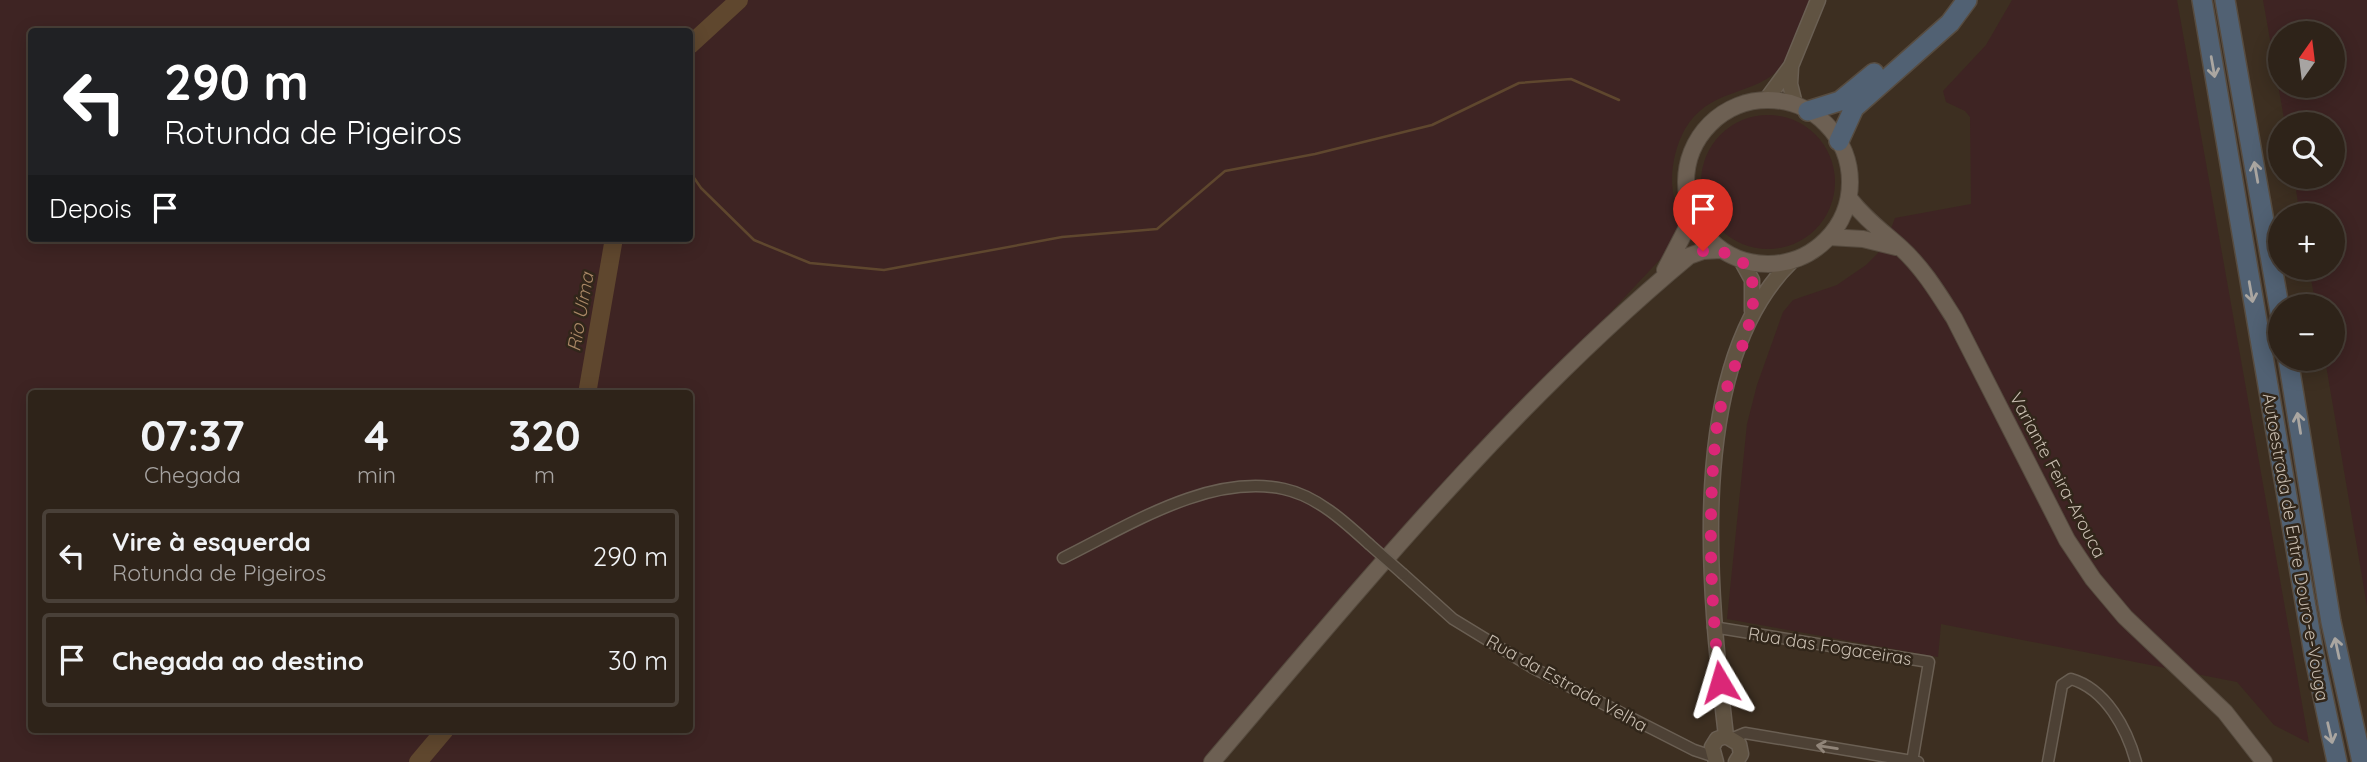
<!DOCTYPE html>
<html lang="pt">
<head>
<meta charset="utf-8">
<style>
  :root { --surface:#2e2319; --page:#362b22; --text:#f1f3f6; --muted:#a7a4a2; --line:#494038 }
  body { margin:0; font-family:Quicksand,sans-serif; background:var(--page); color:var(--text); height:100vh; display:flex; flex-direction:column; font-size:26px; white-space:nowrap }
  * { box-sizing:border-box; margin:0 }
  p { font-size:23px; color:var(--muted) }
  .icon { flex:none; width:38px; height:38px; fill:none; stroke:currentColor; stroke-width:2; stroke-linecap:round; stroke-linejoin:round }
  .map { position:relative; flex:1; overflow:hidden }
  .details { position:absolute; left:28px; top:390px; width:665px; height:343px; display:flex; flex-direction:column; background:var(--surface); border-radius:7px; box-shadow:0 4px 18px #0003,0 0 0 2px var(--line) }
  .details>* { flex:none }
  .guide { position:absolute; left:28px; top:28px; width:665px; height:214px; border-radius:7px; box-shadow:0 4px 18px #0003,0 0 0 2px var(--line); background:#202124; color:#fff; overflow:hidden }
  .needle { width:46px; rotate:14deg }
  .buttons { position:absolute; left:2268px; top:21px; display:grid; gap:14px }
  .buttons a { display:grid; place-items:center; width:77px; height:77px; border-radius:50%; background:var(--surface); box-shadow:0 4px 18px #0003,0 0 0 2px var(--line); font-size:35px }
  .pin { position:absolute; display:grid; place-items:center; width:60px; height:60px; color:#fff; margin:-72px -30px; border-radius:50% 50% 50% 0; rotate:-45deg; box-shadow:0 0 7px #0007 }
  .pin .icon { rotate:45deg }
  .me { position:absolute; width:77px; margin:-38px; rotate:353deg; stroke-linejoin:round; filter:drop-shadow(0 0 5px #0008) }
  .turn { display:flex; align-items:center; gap:24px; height:147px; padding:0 21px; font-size:32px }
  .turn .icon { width:91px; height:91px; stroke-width:2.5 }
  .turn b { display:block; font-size:49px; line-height:60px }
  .then { display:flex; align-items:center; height:66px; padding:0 21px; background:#0003; gap:14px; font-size:26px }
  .eta { display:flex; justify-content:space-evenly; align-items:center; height:119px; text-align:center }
  .eta b { font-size:42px; font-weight:800; line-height:49px }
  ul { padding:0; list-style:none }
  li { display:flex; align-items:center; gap:21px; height:94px; margin:0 14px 10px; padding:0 7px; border:4px solid var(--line); border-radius:7px }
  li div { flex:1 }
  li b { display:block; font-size:26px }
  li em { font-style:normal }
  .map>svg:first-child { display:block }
  .green { fill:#3e2423; fill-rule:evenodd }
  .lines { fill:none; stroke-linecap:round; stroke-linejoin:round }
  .stream { stroke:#5f472e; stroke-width:2.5 }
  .river { stroke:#5f472e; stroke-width:18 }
  .street-casing { stroke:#6a5f53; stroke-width:13 }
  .secondary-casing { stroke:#6a5f53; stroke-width:17 }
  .primary-casing { stroke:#554a3e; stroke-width:18 }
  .highway-casing { stroke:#574c40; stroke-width:22 }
  .street { stroke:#4d4135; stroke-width:10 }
  .secondary { stroke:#605342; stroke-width:14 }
  .primary { stroke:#6d6053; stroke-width:16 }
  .highway { stroke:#516173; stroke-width:19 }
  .street-bridge-casing { stroke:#6a5f53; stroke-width:13; stroke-linecap:butt }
  .street-bridge { stroke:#4d4135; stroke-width:10 }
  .oneway { stroke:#aaa6a1 }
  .oneway2 { stroke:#918579 }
  .route { stroke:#db2777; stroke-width:12; stroke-dasharray:0 21.6 }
  .labels { text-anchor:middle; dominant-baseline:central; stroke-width:5; stroke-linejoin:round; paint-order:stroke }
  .street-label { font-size:18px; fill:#c8bdb0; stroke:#31261a }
  .water-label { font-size:19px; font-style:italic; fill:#a86; stroke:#31261a }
</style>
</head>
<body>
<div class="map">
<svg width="2367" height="762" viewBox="0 0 2367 762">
  <rect width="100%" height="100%" fill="#3d2f21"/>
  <path class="green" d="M0 0H1809C1802 23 1794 56 1775 73 1748 96 1709 89 1685 129 1674 149 1669 175 1674 197 1675 206 1680 215 1679 224 1678 233 1670 244 1666 253L1395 543 1204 762H0ZM32 32H690V238H32ZM32 394H690V730H32Z
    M2012 0H2177L2309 743 2274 725 2237 682 1941 624 1938 657 1727 619 1747 424 1757 385 1783 312 1793 300 1837 285 1866 265 1884 247 1895 218 1971 204 1970 117 1965 111 1946 102 1943 91 1986 45Z
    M2263 0H2367V606L2325 359H2333V306H2316L2309 268H2333V215H2300L2294 177H2333V124H2285ZM2280 33H2333V86H2280Z
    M1701 182a67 67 0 1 1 134 0a67 67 0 1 1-134 0Z"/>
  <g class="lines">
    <path class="stream" d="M690 172 701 188 754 240 810 263 884 270 1062 237 1157 229 1225 171 1315 154 1432 125 1519 83 1571 79 1619 100"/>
    <path class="river" d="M690 45 739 0
      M587 394 614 238
      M418 762 445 730"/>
    <g class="street-casing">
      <path id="street" d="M1063 558C1128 526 1209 473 1284 489 1317 496 1345 522 1369 544
        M1403 574 1453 619 1533 668 1694 750 1712 756
        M1713 627 1929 662 1912 762
        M1733 738 1745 733 1918 762
        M2048 762 2062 685 2071 679C2106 689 2127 729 2136 762"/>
    </g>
    <g class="secondary-casing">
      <path id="secondary" d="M1791 67 1790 84 1795 104
        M1766 100 1791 66 1818 0
        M1741 260 1752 280V311
        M1726 736C1710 598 1683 366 1792 261
        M1716 762 1712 747 1717 739 1726 736 1739 744 1741 754 1736 762"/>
    </g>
    <g class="primary-casing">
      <path id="primary" d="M1686 182a82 82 0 1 1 164 0a82 82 0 1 1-164 0Z
        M1849 198C1864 218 1882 231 1901 248 1923 268 1938 293 1954 318L2067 540 2093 579 2125 617 2225 712 2264 762
        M1829 237 1863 239 1896 247
        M1665 270 1693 216
        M1212 762C1362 586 1511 404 1689 256L1703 251 1721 250"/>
    </g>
    <g class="highway-casing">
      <path id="highway" d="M2202 0 2314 654 2337 762
        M2225 0 2280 312
        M1808 111 1840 101 1874 73
        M1839 141 1854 108 1950 23 1967 0
        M2288 359 2331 622 2362 762"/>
    </g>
    <use href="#street" class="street"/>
    <use href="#secondary" class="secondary"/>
    <use href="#primary" class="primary"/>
    <use href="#highway" class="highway"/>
    <g class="street-bridge-casing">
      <path id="street-bridge" d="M1369 544 1403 574"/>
    </g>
    <use href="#street-bridge" class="street-bridge"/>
  </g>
  <defs><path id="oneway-shaft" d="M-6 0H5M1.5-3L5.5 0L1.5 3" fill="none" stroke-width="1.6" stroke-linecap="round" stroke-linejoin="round" transform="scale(1.75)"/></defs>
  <g class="oneway">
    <use href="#oneway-shaft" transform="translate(2213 67) rotate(80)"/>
    <use href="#oneway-shaft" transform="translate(2256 172) rotate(-100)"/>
    <use href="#oneway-shaft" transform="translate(2251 292) rotate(80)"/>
    <use href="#oneway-shaft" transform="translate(2299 423) rotate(-99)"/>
    <use href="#oneway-shaft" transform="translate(2337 648) rotate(-102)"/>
    <use href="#oneway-shaft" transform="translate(2330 733) rotate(77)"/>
  </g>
  <use class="oneway2" href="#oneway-shaft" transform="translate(1827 747) rotate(-171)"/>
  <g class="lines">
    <path class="route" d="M1703 251C1725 250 1747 256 1752 281 1761 323 1723 380 1717 425 1707 507 1710 599 1720 682"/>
  </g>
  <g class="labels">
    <g class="street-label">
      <text transform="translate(2058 475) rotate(62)">Variante Feira-Arouca</text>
      <text transform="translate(2296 547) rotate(80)">Autoestrada de Entre Douro-e-Vouga</text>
      <text transform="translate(1830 646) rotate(9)">Rua das Fogaceiras</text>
      <text transform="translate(1567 683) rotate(29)">Rua da Estrada Velha</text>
    </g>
    <g class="water-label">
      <text transform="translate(580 312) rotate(-80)">Rio Uíma</text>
    </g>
  </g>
</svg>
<div class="buttons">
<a><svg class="needle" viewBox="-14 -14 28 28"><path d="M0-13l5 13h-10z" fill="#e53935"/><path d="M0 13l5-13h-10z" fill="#a7a4a2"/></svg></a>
<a><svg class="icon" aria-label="search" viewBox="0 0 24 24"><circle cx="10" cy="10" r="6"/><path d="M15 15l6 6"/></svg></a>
<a>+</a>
<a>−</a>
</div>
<div class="pin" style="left:1703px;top:251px;background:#d93025"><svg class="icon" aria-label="arrive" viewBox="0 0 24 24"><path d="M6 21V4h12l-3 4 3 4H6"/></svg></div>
<svg class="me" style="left:1720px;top:682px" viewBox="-20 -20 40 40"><path d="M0-17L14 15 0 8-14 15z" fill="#db2777" stroke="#fff" stroke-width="4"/></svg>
<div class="guide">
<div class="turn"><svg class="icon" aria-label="left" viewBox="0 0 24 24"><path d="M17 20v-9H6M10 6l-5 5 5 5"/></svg><div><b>290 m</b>Rotunda de Pigeiros</div></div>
<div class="then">Depois<svg class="icon" aria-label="arrive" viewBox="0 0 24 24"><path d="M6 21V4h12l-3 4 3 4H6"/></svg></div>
</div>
<section class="details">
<div class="eta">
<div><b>07:37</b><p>Chegada</p></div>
<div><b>4</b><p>min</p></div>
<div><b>320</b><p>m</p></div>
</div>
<ul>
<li><svg class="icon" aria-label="left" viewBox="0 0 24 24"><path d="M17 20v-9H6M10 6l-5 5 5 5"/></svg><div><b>Vire à esquerda</b><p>Rotunda de Pigeiros</p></div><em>290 m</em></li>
<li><svg class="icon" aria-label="arrive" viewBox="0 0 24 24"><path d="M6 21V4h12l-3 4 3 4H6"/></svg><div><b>Chegada ao destino</b></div><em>30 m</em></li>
</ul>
</section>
</div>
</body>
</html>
